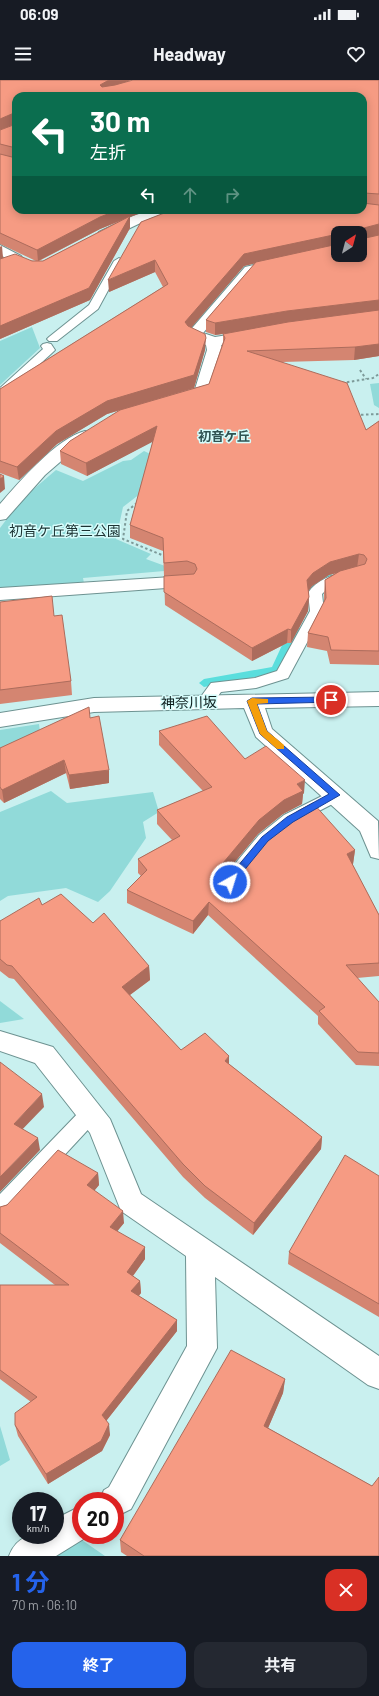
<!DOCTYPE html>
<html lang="ja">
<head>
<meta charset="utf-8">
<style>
  :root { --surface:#171b24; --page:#242831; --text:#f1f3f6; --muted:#9ea1a6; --accent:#2563eb }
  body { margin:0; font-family:Barlow,"Noto Sans JP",sans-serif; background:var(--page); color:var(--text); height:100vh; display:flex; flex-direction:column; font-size:15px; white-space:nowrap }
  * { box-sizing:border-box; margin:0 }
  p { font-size:13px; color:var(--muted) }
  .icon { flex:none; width:22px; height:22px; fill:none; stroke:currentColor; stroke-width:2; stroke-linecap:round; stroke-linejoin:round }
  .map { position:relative; height:1476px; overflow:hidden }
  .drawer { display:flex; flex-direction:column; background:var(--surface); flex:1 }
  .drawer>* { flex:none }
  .hud { position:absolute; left:12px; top:12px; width:355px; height:122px; border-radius:12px; box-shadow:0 2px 10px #0003; background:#0b6e4f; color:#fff; overflow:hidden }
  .needle { width:26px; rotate:36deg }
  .fabs { position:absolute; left:331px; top:146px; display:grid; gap:8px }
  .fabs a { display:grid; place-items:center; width:36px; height:36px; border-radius:8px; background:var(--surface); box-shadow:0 2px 10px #0003; font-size:20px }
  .speed { position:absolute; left:12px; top:1412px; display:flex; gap:8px; font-size:20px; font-weight:700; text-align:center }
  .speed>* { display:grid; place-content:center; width:52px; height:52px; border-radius:50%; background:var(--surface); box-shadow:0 2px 10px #0003; line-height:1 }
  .speed small { font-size:10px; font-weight:400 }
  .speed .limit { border:6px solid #d22; background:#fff; color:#111 }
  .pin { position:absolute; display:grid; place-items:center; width:34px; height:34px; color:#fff; margin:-17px; border:2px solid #fff; border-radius:50%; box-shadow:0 1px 4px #0007 }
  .me { position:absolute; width:44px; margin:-22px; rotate:39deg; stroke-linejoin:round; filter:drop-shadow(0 0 3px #0008) }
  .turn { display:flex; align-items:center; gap:14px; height:84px; padding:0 12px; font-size:18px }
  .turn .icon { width:52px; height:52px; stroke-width:2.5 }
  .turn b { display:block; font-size:28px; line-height:34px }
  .lanes { display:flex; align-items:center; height:38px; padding:0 12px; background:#0003; justify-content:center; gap:20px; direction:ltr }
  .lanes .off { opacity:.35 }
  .round { display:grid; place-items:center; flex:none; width:42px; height:42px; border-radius:12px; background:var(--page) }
  .overview { display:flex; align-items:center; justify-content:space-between; height:68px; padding:0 12px }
  h1 { font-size:24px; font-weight:700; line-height:30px; color:var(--accent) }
  .action { display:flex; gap:8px; margin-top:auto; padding:8px 12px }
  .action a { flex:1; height:46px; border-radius:12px; background:var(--accent); color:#fff; font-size:16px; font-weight:700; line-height:46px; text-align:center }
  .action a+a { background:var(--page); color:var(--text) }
  .status { display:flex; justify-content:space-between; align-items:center; height:28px; padding:0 20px; background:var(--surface); direction:ltr }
  .status svg { height:11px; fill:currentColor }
  header { display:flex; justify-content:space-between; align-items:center; height:52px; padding:0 12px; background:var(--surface); font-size:18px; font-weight:700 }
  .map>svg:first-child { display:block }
  .green { fill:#91dad9 }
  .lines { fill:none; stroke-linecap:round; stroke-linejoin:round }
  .stream { fill:#5adedd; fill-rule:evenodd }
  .lane-casing { stroke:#6d9291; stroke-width:2 }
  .street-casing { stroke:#6d9291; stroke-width:2 }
  .path { stroke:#7d9a99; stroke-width:2; stroke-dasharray:2.5 2.5; stroke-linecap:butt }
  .lane { fill:#fff; fill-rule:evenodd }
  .street { fill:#fff; fill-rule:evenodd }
  .wall { fill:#d48571; fill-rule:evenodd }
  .shaded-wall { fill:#ac6c5c }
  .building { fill:#f69b83; stroke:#ac6c5c }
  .route { fill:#2563eb; stroke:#184099 }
  .slow { fill:#f59e0b }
  .labels { text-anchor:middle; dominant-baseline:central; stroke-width:3; stroke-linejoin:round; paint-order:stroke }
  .far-neighbourhood-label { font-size:13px; font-weight:bold; fill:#305352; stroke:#d6fdfc }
  .park-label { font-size:14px; fill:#1c3333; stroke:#d6fdfc }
  .street-label { font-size:14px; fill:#0b1a1a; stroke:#d6fdfc }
</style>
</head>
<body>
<div class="status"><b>06:09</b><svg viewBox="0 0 49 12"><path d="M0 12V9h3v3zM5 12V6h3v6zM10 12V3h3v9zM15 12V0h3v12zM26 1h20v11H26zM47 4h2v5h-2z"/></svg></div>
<header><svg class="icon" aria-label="menu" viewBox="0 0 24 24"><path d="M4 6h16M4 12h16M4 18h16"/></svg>Headway<svg class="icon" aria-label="heart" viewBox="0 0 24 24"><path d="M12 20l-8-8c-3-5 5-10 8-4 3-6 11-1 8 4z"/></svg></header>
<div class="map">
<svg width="379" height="1476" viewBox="0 0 379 1476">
  <rect width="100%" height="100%" fill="#c9f0ef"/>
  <path class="green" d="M32 247 40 268 0 305V261Z
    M379 303V328L374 325 370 304Z
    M144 371 176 386 123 427 116 459 151 474 146 479 176 490 83 498 84 503 0 510V448L22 419 56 390 83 401 123 381 131 380Z
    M39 644 41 659 0 673V650Z
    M51 711 67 723 153 712 159 732 143 742 146 758 110 811 98 822 66 808 8 816 0 821V732Z
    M0 921 24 939 0 943Z
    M0 1346 10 1380 0 1386Z
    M79 1458 105 1476H56Z"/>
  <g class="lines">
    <path class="stream" d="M331 494 336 497 335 499 318 507 308 523H300L299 521 310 503Z
      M295 545 300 548 280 592 204 607 199 603 204 599 272 587 290 548Z"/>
    <g class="lane-casing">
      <path id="lane" d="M119 178 124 181 98 229 57 261H49L47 259 49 257 89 225 114 181Z
        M47 263 51 264 55 270 53 272 4 317 0 318V308L43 269 41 266 43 264Z
        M346 492 351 493 353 496 351 499 328 508 322 514 324 531 288 598 256 608 221 612C215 620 211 629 199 626L197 622 211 603 255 598 277 591 310 531 308 513C316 500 332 495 346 492Z
        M336 709 342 711 344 715 342 719 296 743 271 763 236 807 230 809 224 807 221 802 224 797 259 755 284 735Z
        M90 1025 97 1028 100 1034 97 1040 8 1136 0 1139V1114L83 1028Z"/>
    </g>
    <g class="street-casing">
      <path id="street" d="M151 130H181L179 133 151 138 109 158H99L97 155 99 152 133 136Z
        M0 165 21 176 23 179 21 182 0 190V181L6 178 0 175Z
        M338 166V174L255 193 203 253 215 257 253 251 258 252 260 255 258 258 221 265 223 270 208 315 181 323 175 321 173 318 175 315 195 309 207 270 206 265 189 257 187 254 245 187Z
        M85 351 91 353 93 356 91 359 67 376 45 395 6 439 0 440V424C19 402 57 358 85 351Z
        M187 496 194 498 196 502 194 506 0 520V508Z
        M379 612V626L265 628 272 649 378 741 379 779 371 777 360 751 256 657 244 628 94 632 0 647V633L94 618Z
        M0 951 53 967 110 1039 141 1114 379 1276V1309L368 1305 215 1197 217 1268 131 1429 115 1437V1421H99L104 1410 109 1407 187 1266 186 1176 121 1131 90 1053 35 983 0 971Z
        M81 1426V1455H90L56 1476H9C18 1453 33 1455 55 1455V1439Z"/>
    </g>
    <path class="path" d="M360 290 366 299
      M342 303 373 298 379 294
      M356 335 379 334
      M137 423 127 431 123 459 162 475"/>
    <use href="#lane" class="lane"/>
    <use href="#street" class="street"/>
  </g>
  <path class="wall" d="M0 0H131L126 2 123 3 379 0V276L354 280 282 282 366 350 379 341V585L330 584 327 571 307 567 308 553 324 522V514L325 500 336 493 329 495 312 506 309 510 308 531 291 563H287L252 581 165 525 164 496 187 495 164 496 163 471 130 458V445L153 361 87 396 61 384 60 371 120 330 107 334 57 364 19 400 0 393V309L163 207 155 192 109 212 141 142 363 130 16 16V130H148L130 137V148L90 220 0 259V165L3 178 36 181 0 164ZM123 140 43 181H39L100 149ZM255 183 206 240V252L215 255 223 254V262L209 304 146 322 194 308 205 270 191 247 244 186Z
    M0 522 54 536 71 601 72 615 0 624Z
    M90 638 109 703 70 709 66 693 4 723 0 719V668Z
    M159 651 245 679 304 713 303 714 302 724 283 734 258 754 224 795 230 797 355 770 353 784H352L379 835V896L357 898 379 922V986L356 985 318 944V936L208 835 193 854 127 823V810L141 796 138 793V779L172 760 157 744V730L203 711 159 665Z
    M42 825 93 843 149 886 150 900 130 915 181 970 229 984 322 1057 321 1069 253 1155 205 1118 183 1097 14 899 9 898 0 891V841Z
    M98 1093 99 1105 94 1111 124 1143 117 1151 145 1179 133 1196 140 1201 141 1213 139 1216 177 1240V1251L106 1341 110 1355 102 1371 48 1404 18 1356 15 1345 31 1322 0 1299V1205H55L0 1163V1127Z
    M379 1096V1237L288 1184 289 1172Z
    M285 1299 283 1313 268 1348 372 1406 379 1476H127L121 1472 120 1460Z"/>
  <path class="shaded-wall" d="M109 0H131L126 2 101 16 100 5Z
    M14 33 15 44 0 50V39Z
    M118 130H148L130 137V148L90 220 0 259V246L129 137 100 149 38 181 37 170 100 137Z
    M379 144V156L360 161V149Z
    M338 154V165L244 186 186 254 185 242 244 174Z
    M2 166 3 178 0 180V167Z
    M155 180V192L109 212 108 200Z
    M379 220V232L287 244 215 255V243L287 231Z
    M206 258 205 270 194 308 107 334 57 364 19 400 17 387 56 351Z
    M379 264V276L354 280 355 267Z
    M157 346 158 359 87 396 86 383Z
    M4 396 5 409 0 413V399Z
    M359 474 357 488 329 495 312 506 307 513V500L313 493 330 482Z
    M309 517 308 531 291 563V550Z
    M288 549 287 563 252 581V568Z
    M64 680 66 693 4 723 2 710Z
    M109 690V703L70 709 69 695Z
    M305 700 304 713 303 714 302 724 283 734 258 754 223 796 220 789 223 783 259 740 297 704Z
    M355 770 353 784 345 788 347 774Z
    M209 822 208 835 193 854V841Z
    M149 886 150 900 123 920 122 907Z
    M229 976V989L225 981Z
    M42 1014 44 1027 16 1056 14 1044Z
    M322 1057 321 1069 253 1155 254 1143Z
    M38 1058 40 1070 0 1112V1097Z
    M98 1093 99 1105 88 1118 87 1105Z
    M123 1131 124 1143 111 1159 110 1147Z
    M145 1167V1179L127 1204V1192Z
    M140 1201 141 1213 132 1223 131 1211Z
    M177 1240V1251L103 1345 102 1335Z
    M285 1299 283 1313 263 1360 264 1346Z
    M109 1344 110 1355 102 1371 48 1404 46 1394Z"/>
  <path class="building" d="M0 0H109L100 5 102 7 115 5 133 0H379V114L364 113 363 116V16H16V34L14 33 0 39Z
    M16 40V68L0 64V50L16 44Z
    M0 74 16 78V77V130H118L100 137 37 170 0 153Z
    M363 123 379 125V144L360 149V153H338V154L244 174 185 242 188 246 205 254 206 258 194 295 107 321 56 351 17 387 0 381V309L168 204 155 180 108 200 141 142 172 130H363Z
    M130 136 89 208 0 246V179L15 174 32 181H43Z
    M379 155V220L287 231 215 243 206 240 256 182 338 164V175H360V158L361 159Z
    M379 230V264L355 267 247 271 347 303 366 350 379 341V571L331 570 328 557 308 553 326 518 325 500 340 491 365 484 367 479 364 475 359 474 330 482 313 493 307 500 309 517 291 550 288 549 252 568 164 512V496L194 494 197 489 195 484 187 481 164 483 163 458 130 445 157 346 86 383 60 371 70 361 120 330 209 304 225 258 223 254 288 242Z
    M0 394 4 396 0 399Z
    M52 516 54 536 62 535 71 601 0 610V522Z
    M89 627 90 638 99 636 109 690 69 695 64 680 2 710 0 707V668Z
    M207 636 245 679 266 666 305 700 297 704 303 711 284 720 259 740 223 783 220 789 223 794 230 797 238 794 273 750 298 731 313 723 355 770 347 774 379 835V883L346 885 379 922V973L358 972 319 931 325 927 209 822 193 841 127 810 147 790 138 779 180 756 157 730 212 707 159 651Z
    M61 814 93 843 104 833 149 886 122 907 181 970 205 953 229 976 225 981 322 1057 254 1143 205 1106 183 1084 12 886 7 885 0 879V841L39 818 42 825Z
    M0 982 42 1014 14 1044 38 1058 0 1097Z
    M58 1070 98 1093 87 1105 123 1131 110 1147 145 1167 127 1192 140 1201 131 1211 177 1240 102 1335 109 1344 101 1361 46 1394 15 1345V1333L37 1317 0 1290V1205H69L0 1153V1127L7 1125Z
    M345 1075 379 1096V1224L289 1172Z
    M231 1270 285 1299 264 1346 372 1406 379 1397V1476H144L120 1460Z"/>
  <path class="route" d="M331 617 334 618V622L257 624 267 651 340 715 293 742 268 761 233 804H227V799L262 757 287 737 329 714 260 654 247 621 252 618Z"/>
  <path class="slow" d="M252 618 268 619V623L257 624 267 651 284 665V669H277L260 654 247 621Z"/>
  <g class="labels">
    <g class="far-neighbourhood-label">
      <text x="224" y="356">初音ケ丘</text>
    </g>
    <g class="park-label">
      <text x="65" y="450">初音ケ丘第三公園</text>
    </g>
    <g class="street-label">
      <text transform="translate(189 622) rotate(-1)">神奈川坂</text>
    </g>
  </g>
</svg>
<div class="fabs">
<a><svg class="needle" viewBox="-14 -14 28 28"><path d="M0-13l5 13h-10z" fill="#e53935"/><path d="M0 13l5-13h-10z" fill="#9ea1a6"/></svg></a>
</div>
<div class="speed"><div>17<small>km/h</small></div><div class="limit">20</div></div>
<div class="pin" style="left:331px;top:620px;background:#d93025"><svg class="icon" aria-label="arrive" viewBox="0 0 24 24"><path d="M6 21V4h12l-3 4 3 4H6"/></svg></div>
<svg class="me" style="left:230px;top:802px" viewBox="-20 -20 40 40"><circle r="17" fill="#2563eb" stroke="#fff" stroke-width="3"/><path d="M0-11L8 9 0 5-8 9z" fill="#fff"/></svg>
<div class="hud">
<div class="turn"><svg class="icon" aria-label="left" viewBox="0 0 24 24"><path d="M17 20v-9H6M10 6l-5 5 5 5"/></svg><div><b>30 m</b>左折</div></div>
<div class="lanes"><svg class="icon" aria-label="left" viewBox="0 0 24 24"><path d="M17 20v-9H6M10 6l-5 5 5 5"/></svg><svg class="icon off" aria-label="ahead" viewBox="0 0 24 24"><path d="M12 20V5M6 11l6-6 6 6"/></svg><svg class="icon off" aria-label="right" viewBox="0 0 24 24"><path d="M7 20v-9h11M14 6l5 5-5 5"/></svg></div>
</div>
</div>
<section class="drawer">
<div class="overview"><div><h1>1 分</h1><p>70 m · 06:10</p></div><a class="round" style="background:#d93025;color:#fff"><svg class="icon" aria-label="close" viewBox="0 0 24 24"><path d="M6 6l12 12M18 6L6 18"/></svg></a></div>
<div class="action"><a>終了</a><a>共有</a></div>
</section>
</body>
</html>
